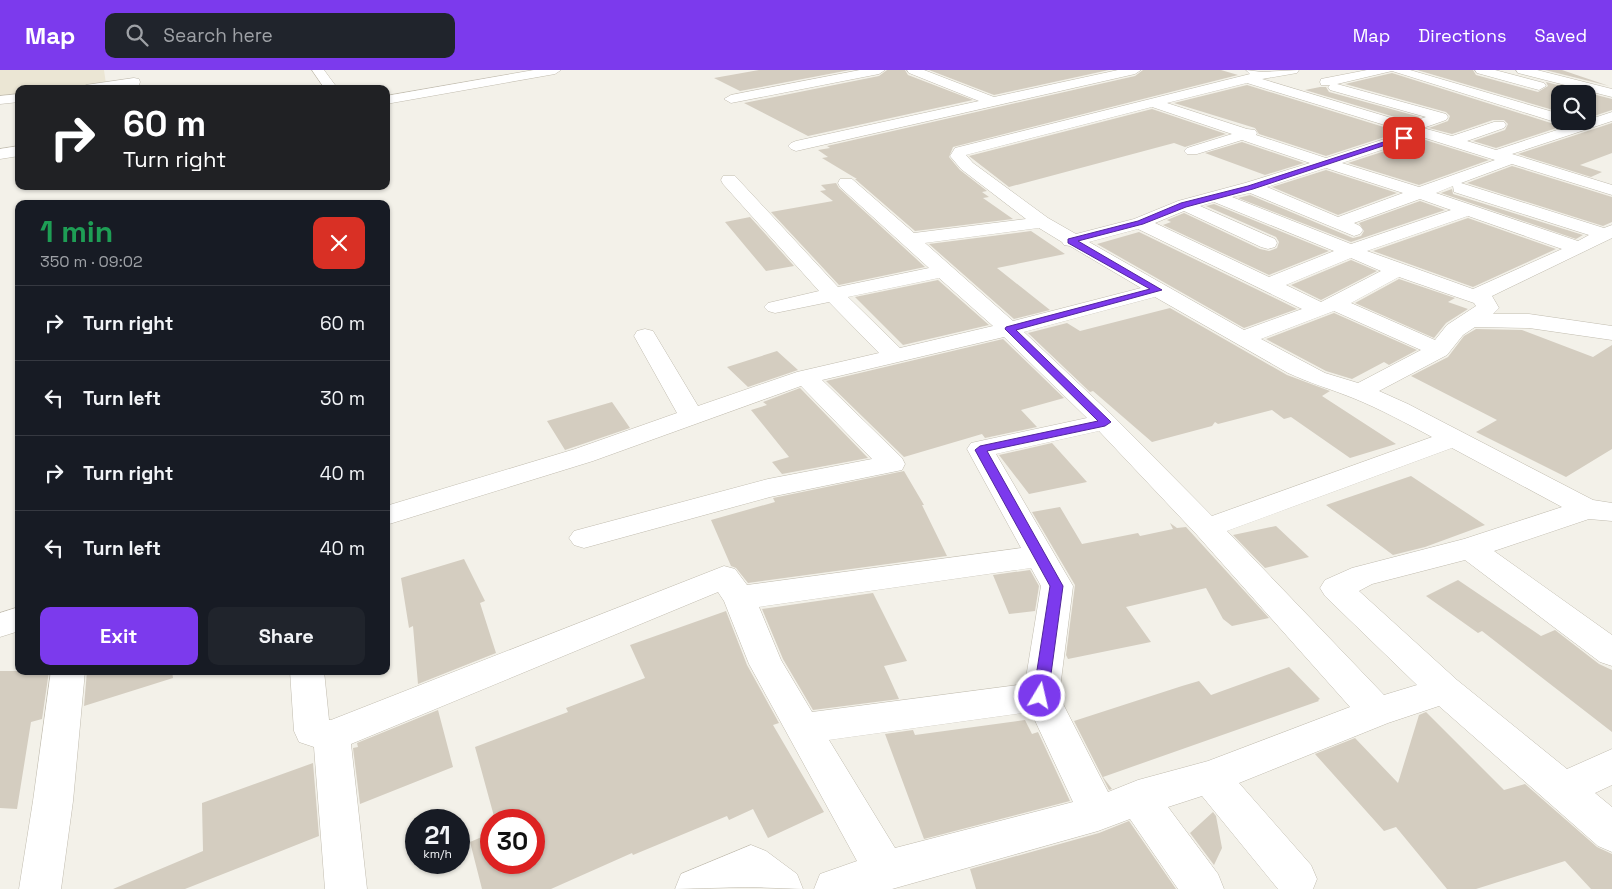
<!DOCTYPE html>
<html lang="en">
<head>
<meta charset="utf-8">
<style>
  :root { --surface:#171b24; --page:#20242c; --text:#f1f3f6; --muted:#9ea1a6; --line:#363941; --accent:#7c3aed }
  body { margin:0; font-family:"Space Grotesk",sans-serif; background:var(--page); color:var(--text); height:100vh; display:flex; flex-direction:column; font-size:19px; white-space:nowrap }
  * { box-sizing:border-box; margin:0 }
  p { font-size:16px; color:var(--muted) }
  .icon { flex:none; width:28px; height:28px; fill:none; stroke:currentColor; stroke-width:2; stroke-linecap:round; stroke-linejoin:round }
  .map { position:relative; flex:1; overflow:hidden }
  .sheet { position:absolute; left:15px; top:130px; width:375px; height:475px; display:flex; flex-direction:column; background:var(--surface); border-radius:10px; box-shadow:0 1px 4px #0004 }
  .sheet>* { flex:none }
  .top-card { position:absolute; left:15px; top:15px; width:375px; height:105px; border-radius:10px; box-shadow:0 1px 4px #0004; background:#202124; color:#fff; overflow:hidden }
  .buttons { position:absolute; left:1551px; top:15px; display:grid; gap:10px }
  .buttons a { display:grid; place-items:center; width:45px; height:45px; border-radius:10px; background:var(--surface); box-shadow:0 1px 4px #0004; font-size:25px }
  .speed { position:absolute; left:405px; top:739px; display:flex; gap:10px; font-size:25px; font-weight:700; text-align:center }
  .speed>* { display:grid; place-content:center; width:65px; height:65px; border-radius:50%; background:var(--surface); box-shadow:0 1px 4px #0004; line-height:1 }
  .speed small { font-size:12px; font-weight:400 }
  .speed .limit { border:8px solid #d22; background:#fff; color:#111 }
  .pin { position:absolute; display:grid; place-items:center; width:42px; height:42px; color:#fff; margin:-21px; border-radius:10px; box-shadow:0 2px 8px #0006 }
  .me { position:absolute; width:55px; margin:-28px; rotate:9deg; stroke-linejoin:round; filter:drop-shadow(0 0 4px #0008) }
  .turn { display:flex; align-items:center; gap:18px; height:105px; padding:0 25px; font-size:22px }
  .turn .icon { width:65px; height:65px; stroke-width:2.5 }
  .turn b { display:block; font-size:35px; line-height:42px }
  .round { display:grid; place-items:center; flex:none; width:52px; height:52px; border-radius:10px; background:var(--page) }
  .summary { display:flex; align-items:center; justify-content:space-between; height:85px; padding:0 25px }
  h1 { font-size:30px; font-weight:800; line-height:38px; color:#1e9e55 }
  .button { display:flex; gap:10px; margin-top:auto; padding:10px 25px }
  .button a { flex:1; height:58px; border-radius:10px; background:var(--accent); color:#fff; font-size:20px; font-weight:800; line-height:58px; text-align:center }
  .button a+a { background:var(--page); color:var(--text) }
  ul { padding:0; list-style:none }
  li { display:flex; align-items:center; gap:15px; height:75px; padding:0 25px; border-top:1px solid var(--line) }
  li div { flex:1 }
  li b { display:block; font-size:19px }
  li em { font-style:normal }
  header { display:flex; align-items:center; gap:30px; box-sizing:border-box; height:70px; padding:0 25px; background:var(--accent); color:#fff }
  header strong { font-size:24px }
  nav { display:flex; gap:28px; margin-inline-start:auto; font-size:18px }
  .search { width:350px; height:45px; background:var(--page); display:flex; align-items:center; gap:12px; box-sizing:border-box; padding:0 18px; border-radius:10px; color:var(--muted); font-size:19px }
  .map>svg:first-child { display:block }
  .education { fill:#ebe6d4 }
  .building { fill:#d4cdc0 }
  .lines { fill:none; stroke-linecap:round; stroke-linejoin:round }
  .minor-casing { stroke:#c1bcaf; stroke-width:1 }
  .minor { fill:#fff; fill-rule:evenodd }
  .route { fill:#7c3aed; stroke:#51269a }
</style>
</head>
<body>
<header>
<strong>Map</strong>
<div class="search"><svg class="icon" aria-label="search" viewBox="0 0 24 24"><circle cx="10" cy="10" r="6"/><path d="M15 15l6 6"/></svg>Search here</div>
<nav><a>Map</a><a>Directions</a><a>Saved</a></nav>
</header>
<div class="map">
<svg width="1612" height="819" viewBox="0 0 1612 819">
  <rect width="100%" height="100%" fill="#f3f1e9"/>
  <path class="education" d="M0 0H104L106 14 72 19H19V26L0 29Z"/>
  <path class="building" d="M759 0H850L740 21 714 8Z
    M887 0H905L908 5 973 30 808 66 744 33 879 6Z
    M929 0H1109L994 25Z
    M1143 0H1221L1238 5 953 77 949 87 960 100 987 121 982 122 989 127 983 128 1013 149 915 161 855 109H857L822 88 828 87 818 80 830 78 827 76 1135 6Z
    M1417 0H1473L1476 5 1538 22 1548 16 1546 12 1612 29V40L1588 48V24H1560V42Z
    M1545 0H1562L1609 16Z
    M1392 3 1554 54 1561 55 1568 51H1578L1496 78 1473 71 1505 60 1508 54 1504 50H1493L1452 64 1429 58 1448 51 1450 46 1446 42 1345 14Z
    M1247 15 1400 62 1326 86 1259 64 1255 58 1174 33Z
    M1320 17H1326L1329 22 1420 47 1408 51 1305 20Z
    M1152 39 1226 64 1185 77 1174 73 1009 117 969 86Z
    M1612 53V83L1580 95 1602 102 1591 107 1518 84Z
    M1422 69 1489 90 1419 115 1348 93Z
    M1242 72 1304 93 1265 105 1205 83Z
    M1512 96 1612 127V152L1603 156 1467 113Z
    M1326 100 1397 123 1338 145 1272 117Z
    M836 113 839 118 925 197 839 215 771 142 833 131 820 121 826 120 821 115Z
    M1452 119 1453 124 1583 165 1576 169 1441 123Z
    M1250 125 1353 168 1361 166 1364 161 1359 153 1420 131 1445 140 1351 172 1238 128Z
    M1214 134 1329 181 1269 205 1163 155 1171 152 1167 150 1184 143 1260 179 1269 181 1277 178 1279 172 1276 167 1206 136Z
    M750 147 794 196 766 201 725 152Z
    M1468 148 1556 179 1473 217 1373 181Z
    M1031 161 1065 184 997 198 1050 240 1014 249 929 174Z
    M1139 162 1297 239 1244 258 1097 174Z
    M1351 190 1377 201 1321 230 1291 215Z
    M1399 209 1455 228 1448 232 1468 239 1446 253 1434 268 1355 233Z
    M938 210 989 255 903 275 855 227Z
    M1170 238 1287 305 1330 321 1322 326 1396 374 1350 388 1291 347 1284 349 1272 340 1218 354 1215 352 1212 356 1152 372 1093 321 1090 322 1028 263 1067 253 1080 261Z
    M1334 243 1417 280 1389 295 1384 292 1352 309 1326 301 1266 269Z
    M1476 259 1522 260 1593 287 1612 275V379L1566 407 1476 362 1497 350 1411 306 1448 287 1464 266Z
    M1003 269 1064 328 1021 340 1037 357 985 368 982 364 904 387 826 311Z
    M777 281 798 300 748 317 727 297Z
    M800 318 868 388 782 404 772 392 789 387 751 340 767 335 763 332Z
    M612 332 630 358 565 380 547 351Z
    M1052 373 1087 412 1029 424 999 385Z
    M904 401 924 435H922L947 486 748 513 736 498 731 496 711 450 775 432 773 428Z
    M1411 406 1485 455 1425 477 1393 485 1326 435Z
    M1060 437 1082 474 1138 463 1140 466 1173 459 1170 453 1177 458 1186 457 1269 548 1232 556 1223 549 1206 518 1126 537 1151 572 1068 589 1066 585 1075 515 1032 442Z
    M1276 456 1309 487 1265 498 1233 465Z
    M464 489 485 531 480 533 496 583 418 614 413 556 409 558 401 508Z
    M1030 500 1039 516 1035 541 1009 544 993 505Z
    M1458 510 1541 566 1555 560 1599 594 1612 600V662L1482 561 1478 563 1426 526Z
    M873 523 907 591 884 596 899 629 813 640 783 589 762 539Z
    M726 541 747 595 779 653 773 655 824 742 768 768 753 739 729 750 727 746 633 785 632 783 551 819H482L470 772 491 763V792H534V750H495L475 677 568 642 566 638 645 608 630 575Z
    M1289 597 1320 629 1318 630 1319 631 1103 707 1112 719 1109 720 1074 651 1182 616 1199 611 1211 625Z
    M0 601H49L42 649 31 652 17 739 0 738Z
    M87 601H172L173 608 84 636Z
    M438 640 453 697 360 734 353 678 358 677 357 673Z
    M1426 642 1504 720 1525 714 1597 777 1612 784V819H1591L1565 791 1476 819H1447L1396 757 1384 761 1315 684 1355 668 1398 713 1419 645Z
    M1025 650 1032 664 1038 662 1070 731 924 769 885 664 913 660 915 665Z
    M313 693 319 766 185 819H113L203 781 202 733Z
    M1213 742 1216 746 1222 778 1214 795 1190 763Z
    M1129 751 1176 819H976L970 799 1099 763Z"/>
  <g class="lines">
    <g class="minor-casing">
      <path id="minor" d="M312 0H324L338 19H325Z
        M534 0H561L555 4 386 34V26Z
        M860 0H885L879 4 731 33 724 29 731 25Z
        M907 0H924L994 27 1118 0H1141L1135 4 796 81 791 79 788 76 791 73 796 71 979 31 909 3Z
        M1246 0 1262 2 1299 0 1297 3 1262 9 1408 53 1426 47 1330 20 1328 17 1330 15H1321L1320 12 1321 9 1367 0H1410L1560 44V51H1566L1560 53 1555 52 1392 1 1337 14 1446 44 1448 47 1446 50 1423 58 1452 66 1494 52H1504L1506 55 1504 58 1467 71 1496 80 1612 42V51L1512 84 1612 115V125L1512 94 1461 113 1604 158 1612 155V168L1492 226 1499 238 1493 244H1529L1612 256V270L1529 258 1475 257 1463 265 1447 285 1379 321 1408 334 1593 430 1612 433V451L1589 449 1494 481 1612 565V596L1600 592 1465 490 1372 514 1359 521 1457 610 1567 699 1612 679V715L1595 723 1612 737V782L1598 776 1439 636 1388 653 1239 713 1311 795 1317 809 1313 819H1278L1202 726 1168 737 1218 804 1224 819H1178L1130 749 1098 761 892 819H814L820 804 857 791 749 594 724 531 718 522 351 674 367 819H325L314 677 299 672 294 661 290 601H324L329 650H331L724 496 735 499 747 515 1021 478 967 379 971 373 1087 348 1004 267 822 310 902 388 905 394 902 400 770 427 584 478 574 475 569 468 574 461 768 409 872 389 801 316 593 391 386 455V436L575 379 677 343 634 266 637 261 645 259 653 261 698 336 797 302 879 283 829 232 775 243 768 241 764 237 768 233 819 221 723 114 721 110 723 106H735L838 217 929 198 840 117 838 113 840 109H852L914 163 1026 149 961 99 950 86 955 78 1250 4ZM1247 13 1401 60 1406 62 1326 88 1256 65 1257 63 1255 60 1247 59 1167 33ZM1152 37 1232 64 1187 78 1184 81 1187 84H1197L1242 70 1310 93 1245 113 1178 131 1134 149 1076 164 1048 148 973 93 966 85ZM1422 67 1495 90 1419 117 1342 93ZM1326 98 1403 123 1338 147 1267 117ZM1453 116 1454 122 1589 165 1578 171 1436 123ZM1250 123 1354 166 1360 164 1363 160 1360 156 1354 153 1420 129 1451 140 1351 174 1232 127ZM1214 132 1334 181 1269 207 1155 153 1184 141 1261 177 1268 179 1275 177 1277 173 1275 169 1200 136ZM1468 146 1562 179 1473 219 1367 181ZM1039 158 1062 172 1064 175 1070 176 1141 218 1013 251 925 173ZM1138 159 1302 239 1244 260 1089 172ZM1351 188 1381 201 1321 232 1286 215ZM1399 207 1474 233 1476 236 1447 255 1435 270 1351 233ZM939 208 993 256 900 278 848 227ZM1155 227 1288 303C1309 313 1331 319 1353 328 1380 339 1406 353 1432 367L1212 446 1114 347 1024 262ZM1334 241 1421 280 1358 313 1325 303 1261 269ZM1099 361 1197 465 1350 637 1208 691 1138 710 1108 722 1059 626 1073 516 996 384ZM1452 378 1562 437 1464 469 1352 498 1325 510 1320 518 1325 526 1417 615 1384 625 1227 461ZM1031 498 1041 516 1025 614 812 642 781 590 759 537ZM1031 642 1073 732 895 778 829 670Z
        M1475 0H1495L1544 13 1546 16 1539 20 1477 3Z
        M1516 0H1537L1612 19V27L1518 3Z
        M134 8 139 9 140 12 139 15 115 19H80L86 15Z
        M19 24V32L0 34V26Z
        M19 76V86L0 89V79Z
        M19 537V561L0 567V543Z
        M51 601H85L73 731 61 819H19L33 731Z
        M751 775 766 781 797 804 803 819 747 817 675 819 681 804Z"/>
    </g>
    <use href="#minor" class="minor"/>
  </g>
  <path class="route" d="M1402 66 1407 68 1253 119 1186 137 1143 154 1078 171 1162 220 1016 260 1111 352 1105 356 987 381 1063 516 1048 626 1046 630 1040 632 1035 630 1033 626 1050 516 975 380 980 376 1098 351 1005 259 1006 257 1150 219 1068 173V169L1138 151 1181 133 1248 116Z"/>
</svg>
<div class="buttons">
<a><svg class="icon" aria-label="search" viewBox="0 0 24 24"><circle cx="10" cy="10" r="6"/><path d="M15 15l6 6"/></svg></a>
</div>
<div class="speed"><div>21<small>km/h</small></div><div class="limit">30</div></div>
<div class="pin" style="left:1404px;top:68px;background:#d93025"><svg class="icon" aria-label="arrive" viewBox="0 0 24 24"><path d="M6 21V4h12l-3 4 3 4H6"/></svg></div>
<svg class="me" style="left:1040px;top:626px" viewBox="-20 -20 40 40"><circle r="17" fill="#7c3aed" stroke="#fff" stroke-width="3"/><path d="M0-11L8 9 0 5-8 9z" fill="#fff"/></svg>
<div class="top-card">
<div class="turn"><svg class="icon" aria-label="right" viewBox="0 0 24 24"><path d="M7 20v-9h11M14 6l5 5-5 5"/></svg><div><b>60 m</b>Turn right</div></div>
</div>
<section class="sheet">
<div class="summary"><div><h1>1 min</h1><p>350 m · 09:02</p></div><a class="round" style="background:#d93025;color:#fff"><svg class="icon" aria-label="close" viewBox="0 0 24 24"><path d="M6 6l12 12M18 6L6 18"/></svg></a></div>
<ul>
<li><svg class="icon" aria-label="right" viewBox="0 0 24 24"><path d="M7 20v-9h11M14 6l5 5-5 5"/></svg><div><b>Turn right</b></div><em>60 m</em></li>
<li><svg class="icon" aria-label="left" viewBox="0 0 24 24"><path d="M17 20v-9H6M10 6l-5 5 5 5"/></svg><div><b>Turn left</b></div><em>30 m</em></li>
<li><svg class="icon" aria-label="right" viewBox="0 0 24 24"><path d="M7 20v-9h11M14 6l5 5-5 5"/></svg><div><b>Turn right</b></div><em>40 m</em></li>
<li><svg class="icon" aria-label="left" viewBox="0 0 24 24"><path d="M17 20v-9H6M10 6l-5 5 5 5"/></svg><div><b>Turn left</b></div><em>40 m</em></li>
</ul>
<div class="button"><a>Exit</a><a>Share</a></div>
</section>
</div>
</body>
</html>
